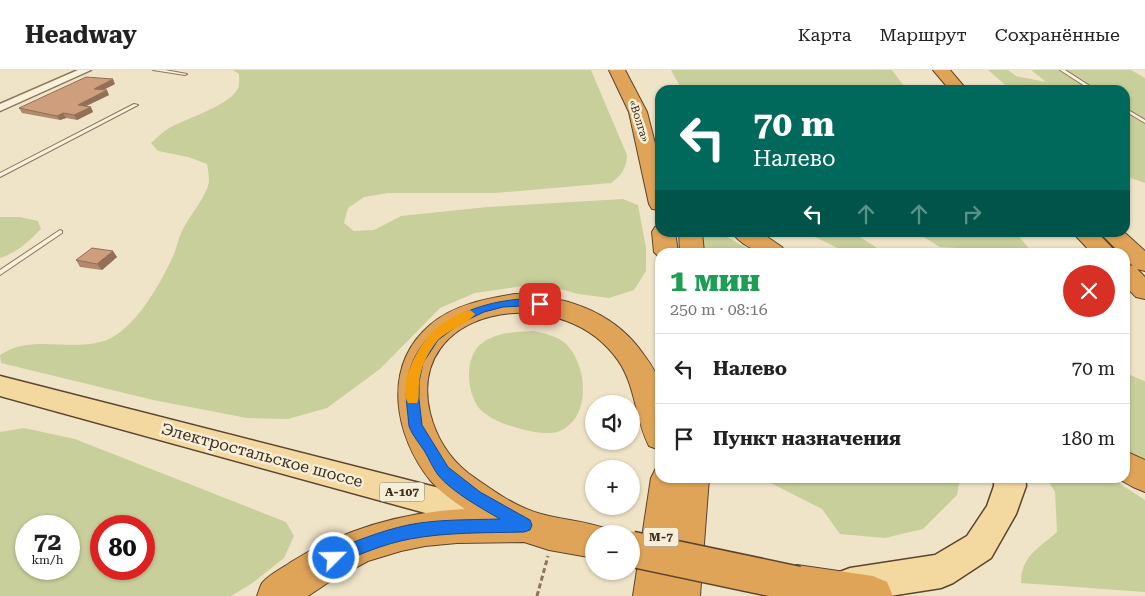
<!DOCTYPE html>
<html lang="ru">
<head>
<meta charset="utf-8">
<style>
  :root { --surface:#fff; --page:#f6f6f6; --text:#222; --muted:#767676; --line:#e0e0e0 }
  body { margin:0; font-family:"Roboto Serif",serif; background:var(--page); color:var(--text); height:100vh; display:flex; flex-direction:column; font-size:19px; white-space:nowrap }
  * { box-sizing:border-box; margin:0 }
  p { font-size:16px; color:var(--muted) }
  .icon { flex:none; width:28px; height:28px; fill:none; stroke:currentColor; stroke-width:2; stroke-linecap:round; stroke-linejoin:round }
  .map { position:relative; flex:1; overflow:hidden }
  .side { position:absolute; left:655px; top:178px; width:475px; height:235px; display:flex; flex-direction:column; background:var(--surface); border-radius:15px; box-shadow:0 1px 4px #0004 }
  .side>* { flex:none }
  .guide { position:absolute; left:655px; top:15px; width:475px; height:152px; border-radius:15px; box-shadow:0 1px 4px #0004; background:#00695c; color:#fff; overflow:hidden }
  .tools { position:absolute; left:585px; top:325px; display:grid; gap:10px }
  .tools a { display:grid; place-items:center; width:55px; height:55px; border-radius:50%; background:var(--surface); box-shadow:0 1px 4px #0004; font-size:25px }
  .speed { position:absolute; left:15px; top:445px; display:flex; gap:10px; font-size:25px; font-weight:700; text-align:center }
  .speed>* { display:grid; place-content:center; width:65px; height:65px; border-radius:50%; background:var(--surface); box-shadow:0 1px 4px #0004; line-height:1 }
  .speed small { font-size:12px; font-weight:400 }
  .speed .limit { border:8px solid #d22; background:#fff; color:#111 }
  .pin { position:absolute; display:grid; place-items:center; width:42px; height:42px; color:#fff; margin:-21px; border-radius:10px; box-shadow:0 2px 8px #0006 }
  .me { position:absolute; width:55px; margin:-28px; rotate:67deg; stroke-linejoin:round; filter:drop-shadow(0 0 4px #0008) }
  .turn { display:flex; align-items:center; gap:18px; height:105px; padding:0 15px; font-size:22px }
  .turn .icon { width:65px; height:65px; stroke-width:2.5 }
  .turn b { display:block; font-size:35px; line-height:42px }
  .lanes { display:flex; align-items:center; height:48px; padding:0 15px; background:#0003; justify-content:center; gap:25px; direction:ltr }
  .lanes .off { opacity:.35 }
  .round { display:grid; place-items:center; flex:none; width:52px; height:52px; border-radius:26px; background:var(--page) }
  .headline { display:flex; align-items:center; justify-content:space-between; height:85px; padding:0 15px }
  h1 { font-size:30px; font-weight:800; line-height:38px; color:#1e9e55 }
  ul { padding:0; list-style:none }
  li { display:flex; align-items:center; gap:15px; height:70px; padding:0 15px; border-top:1px solid var(--line) }
  li div { flex:1 }
  li b { display:block; font-size:19px }
  li em { font-style:normal }
  header { display:flex; align-items:center; gap:30px; box-sizing:border-box; height:70px; padding:0 25px; background:var(--surface); border-bottom:1px solid var(--line) }
  header strong { font-size:24px }
  nav { display:flex; gap:28px; margin-inline-start:auto; font-size:18px }
  .map>svg:first-child { display:block }
  .green { fill:#c9cf9b; fill-rule:evenodd }
  .lines { fill:none; stroke-linecap:round; stroke-linejoin:round }
  .lane-casing { stroke:#8d765c; stroke-width:2 }
  .street-casing { stroke:#8d765c; stroke-width:3 }
  .primary-casing { stroke:#5b4430; stroke-width:3 }
  .highway-casing { stroke:#5b4430; stroke-width:2 }
  .path { stroke:#8d765c; stroke-width:3; stroke-dasharray:5 3; stroke-linecap:butt }
  .lane { fill:#faf1dc; fill-rule:evenodd }
  .street { fill:#faf1dc; fill-rule:evenodd }
  .primary { fill:#f3d9a0; fill-rule:evenodd }
  .highway { fill:#e0a458; fill-rule:evenodd }
  .highway-bridge-casing { stroke:#5b4430; stroke-width:38; stroke-linecap:butt }
  .highway-bridge { stroke:#e0a458; stroke-width:35 }
  .wall { fill:#b2896c }
  .shaded-wall { fill:#916f58 }
  .building { fill:#cf9f7d; stroke:#916f58 }
  .route { fill:#1a73e8; stroke:#114b97 }
  .slow { fill:#f59e0b }
  .labels { text-anchor:middle; dominant-baseline:central; stroke-width:5; stroke-linejoin:round; paint-order:stroke }
  .far-street-label { font-size:11px; fill:#3d2e20; stroke:#f7eed8 }
  .shield { fill:#f7eed8; stroke:#756857; stroke-width:1 }
  .shield-label { font-size:12px; font-weight:bold; fill:#3d2e20 }
  .near-street-label { font-size:16px; fill:#3d2e20; stroke:#f7eed8 }
</style>
</head>
<body>
<header>
<strong>Headway</strong>
<nav><a>Карта</a><a>Маршрут</a><a>Сохранённые</a></nav>
</header>
<div class="map">
<svg width="1145" height="526" viewBox="0 0 1145 526">
  <rect width="100%" height="100%" fill="#f0e4c8"/>
  <path class="green" d="M233 0H591L627 85C626 99 622 105 611 113L495 123H388L364 127 348 138 344 153 354 161 374 160 401 146 487 137 623 129 638 135 646 178V201L634 220 609 228 578 224 557 218 523 216 475 223 440 238 380 299 327 338 288 349 247 348 153 330 1 293 0 285C34 262 75 285 111 268 138 254 162 211 174 184 177 176 179 166 183 159 190 145 203 131 208 116 210 110 208 100 207 94L188 87 158 81 151 73C156 69 160 64 166 60 183 49 227 37 237 20 240 16 239 9 239 4Z
    M671 0H892L907 20H682Z
    M988 0H1008L1016 6 1046 12 1031 0H1131L1145 8V113L1125 106V20H1011Z
    M0 147H20L38 151 41 159C29 171 17 183 0 188Z
    M703 163H720L754 182H705Z
    M807 163H854L883 182H846Z
    M917 163H1016L1032 182 940 177Z
    M533 261C544 263 557 266 565 273 587 293 592 345 562 360 551 366 532 362 521 359 507 355 494 351 483 342 466 328 463 287 482 273 497 262 516 262 533 261Z
    M1125 303 1145 311V393L1125 381Z
    M24 358 75 369 286 452 294 466 284 488 251 514 231 526H0V362ZM26 456H69V499H26ZM101 456H144V499H101Z
    M761 408H960L957 425 923 459 885 468 840 464 822 439Z
    M1047 408H1111L1145 430V522L1021 513C1021 486 1038 479 1057 462L1055 422Z"/>
  <g class="lines">
    <g class="lane-casing">
      <path id="lane" d="M153 0H165L187 4 185 5Z
        M1060 0H1065L1096 20H1091Z
        M134 34 138 35 0 107V103Z
        M1125 38 1145 50V53L1125 41Z
        M60 160 62 161V163L0 205V200Z"/>
    </g>
    <g class="street-casing">
      <path id="street" d="M78 0H91L0 41V34Z"/>
    </g>
    <g class="primary-casing">
      <path id="primary" d="M0 306 498 433 510 438 514 448 510 458 498 463 0 326Z
        M994 408H1025L1026 416 1016 444 991 488 953 513 941 518 890 526H837L832 515 837 503 850 498 935 485 967 466 987 436 994 416Z"/>
    </g>
    <g class="highway-casing">
      <path id="highway" d="M609 0H625L647 42 660 93V140L652 139 649 134 629 42Z
        M933 0H950L967 20H950Z
        M660 156V162H675L678 182H660V188L654 182 652 162 655 157Z
        M679 162H702L704 182H680Z
        M732 162H760L782 177 786 182C766 185 744 180 732 162Z
        M1072 162H1097L1116 182H1091Z
        M1099 162H1124L1145 181V201L1137 199 1145 207V229L1136 227 1125 216V194L1133 196 1125 189V182H1119Z
        M515 224C566 226 614 241 644 285 650 293 658 304 660 315 663 332 660 362 660 380L649 376C634 347 636 311 614 285 556 211 405 237 430 343 436 367 449 388 468 403 489 418 515 437 541 444 563 450 586 451 607 459L609 464H594V488L549 480 524 472 457 473 425 476 401 481 368 491 329 512 308 526H257C259 522 260 515 263 512 270 504 283 498 291 492 344 459 404 442 465 439 453 431 440 422 430 410 395 366 381 297 430 255 453 235 485 229 515 224Z
        M1125 381 1145 390V422L1133 417 1117 408H1125Z
        M660 396V408H709L700 526H633L651 408 656 398Z
        M797 495 873 506 887 512 893 526H783L778 514 783 500Z"/>
    </g>
    <path class="path" d="M537 526 548 486"/>
    <use href="#lane" class="lane"/>
    <use href="#street" class="street"/>
    <use href="#primary" class="primary"/>
    <use href="#highway" class="highway"/>
    <g class="highway-bridge-casing">
      <path id="highway-bridge" d="M631 479 797 514"/>
    </g>
    <use href="#highway-bridge" class="highway-bridge"/>
  </g>
  <path class="wall" d="M115 14 103 20 109 25 86 36 93 42 77 50 66 48 60 50 22 43 19 38Z
    M117 187 102 200 80 197 76 190Z"/>
  <path class="shaded-wall" d="M113 9 115 14 97 23 94 19Z
    M107 20 109 25 80 39 78 35Z
    M91 37 93 42 77 50 74 45Z
    M63 43 66 48 60 50 57 46Z
    M113 181 117 187 102 200 97 194Z"/>
  <path class="building" d="M86 7 113 9 94 19 107 20 78 35 91 37 74 45 63 43 57 46 19 38Z
    M92 178 113 181 97 194 76 190Z"/>
  <path class="route" d="M522 229 540 231 545 234 540 238 522 236 503 237 484 242 459 254 438 270 423 293 419 312V329L422 355 448 397 480 422 530 450 532 455 530 460 524 462C486 463 447 462 410 469 383 474 359 485 334 495L328 493 326 488 328 482C354 472 380 461 408 455 438 449 469 450 500 449 481 438 452 422 438 405 433 398 429 389 425 382 420 374 412 365 409 356 408 350 408 343 407 337 399 267 461 233 522 229Z"/>
  <path class="slow" d="M470 240 475 244C469 253 447 260 437 271 427 283 420 299 419 314 418 321 420 327 417 333H408C398 315 417 278 430 265 439 254 456 244 470 240Z"/>
  <g class="labels">
    <g class="far-street-label">
      <text transform="translate(639 51) rotate(72)">«Волга»</text>
    </g>
    <g class="shield">
      <rect x="379.5" y="412.5" width="45" height="19" rx="4"/>
      <rect x="643.5" y="457.5" width="35" height="19" rx="4"/>
    </g>
    <g class="shield-label">
      <text x="402" y="422">А-107</text>
      <text x="661" y="467">М-7</text>
    </g>
    <g class="near-street-label">
      <text transform="translate(262 385) rotate(15)">Электростальское шоссе</text>
    </g>
  </g>
</svg>
<div class="tools">
<a><svg class="icon" aria-label="sound" viewBox="0 0 24 24"><path d="M4 9h4l5-4v14l-5-4H4zM17 9q2 3 0 6"/></svg></a>
<a>+</a>
<a>−</a>
</div>
<div class="speed"><div>72<small>km/h</small></div><div class="limit">80</div></div>
<div class="pin" style="left:540px;top:234px;background:#d93025"><svg class="icon" aria-label="arrive" viewBox="0 0 24 24"><path d="M6 21V4h12l-3 4 3 4H6"/></svg></div>
<svg class="me" style="left:334px;top:488px" viewBox="-20 -20 40 40"><circle r="17" fill="#1a73e8" stroke="#fff" stroke-width="3"/><path d="M0-11L8 9 0 5-8 9z" fill="#fff"/></svg>
<div class="guide">
<div class="turn"><svg class="icon" aria-label="left" viewBox="0 0 24 24"><path d="M17 20v-9H6M10 6l-5 5 5 5"/></svg><div><b>70 m</b>Налево</div></div>
<div class="lanes"><svg class="icon" aria-label="left" viewBox="0 0 24 24"><path d="M17 20v-9H6M10 6l-5 5 5 5"/></svg><svg class="icon off" aria-label="ahead" viewBox="0 0 24 24"><path d="M12 20V5M6 11l6-6 6 6"/></svg><svg class="icon off" aria-label="ahead" viewBox="0 0 24 24"><path d="M12 20V5M6 11l6-6 6 6"/></svg><svg class="icon off" aria-label="right" viewBox="0 0 24 24"><path d="M7 20v-9h11M14 6l5 5-5 5"/></svg></div>
</div>
<section class="side">
<div class="headline"><div><h1>1 мин</h1><p>250 m · 08:16</p></div><a class="round" style="background:#d93025;color:#fff"><svg class="icon" aria-label="close" viewBox="0 0 24 24"><path d="M6 6l12 12M18 6L6 18"/></svg></a></div>
<ul>
<li><svg class="icon" aria-label="left" viewBox="0 0 24 24"><path d="M17 20v-9H6M10 6l-5 5 5 5"/></svg><div><b>Налево</b></div><em>70 m</em></li>
<li><svg class="icon" aria-label="arrive" viewBox="0 0 24 24"><path d="M6 21V4h12l-3 4 3 4H6"/></svg><div><b>Пункт назначения</b></div><em>180 m</em></li>
</ul>
</section>
</div>
</body>
</html>
